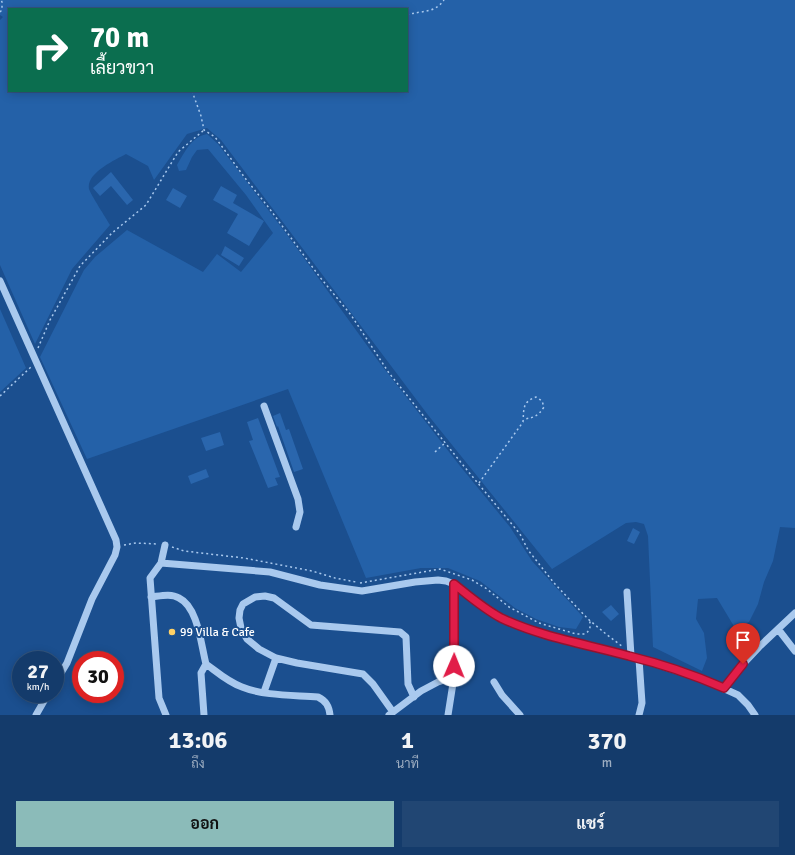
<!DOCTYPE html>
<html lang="th">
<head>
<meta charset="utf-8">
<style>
  :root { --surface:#143b6b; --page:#214673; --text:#f1f3f6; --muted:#9dadc1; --line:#33557e; --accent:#8bbbb9 }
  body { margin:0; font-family:Signika,Sarabun,sans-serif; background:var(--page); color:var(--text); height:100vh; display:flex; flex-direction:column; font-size:15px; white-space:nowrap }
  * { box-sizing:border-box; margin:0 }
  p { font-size:13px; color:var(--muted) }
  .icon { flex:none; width:22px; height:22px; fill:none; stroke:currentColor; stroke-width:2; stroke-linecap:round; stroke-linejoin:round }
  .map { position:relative; height:715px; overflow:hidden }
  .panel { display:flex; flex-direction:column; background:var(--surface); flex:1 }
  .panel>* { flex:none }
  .hud { position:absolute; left:8px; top:8px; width:400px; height:84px; border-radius:0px; box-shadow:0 2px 10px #0003,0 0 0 1px var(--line); background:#0b6e4f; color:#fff; overflow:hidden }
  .speed { position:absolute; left:12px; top:651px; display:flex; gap:8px; font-size:20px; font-weight:700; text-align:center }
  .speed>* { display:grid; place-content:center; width:52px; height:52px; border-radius:50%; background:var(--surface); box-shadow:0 2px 10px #0003,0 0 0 1px var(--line); line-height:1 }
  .speed small { font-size:10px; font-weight:400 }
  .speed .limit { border:6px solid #d22; background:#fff; color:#111 }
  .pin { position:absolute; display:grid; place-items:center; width:34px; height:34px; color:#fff; margin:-41px -17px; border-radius:50% 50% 50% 0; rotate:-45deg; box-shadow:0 0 4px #0007 }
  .pin .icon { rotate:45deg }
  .me { position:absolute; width:44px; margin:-22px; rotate:1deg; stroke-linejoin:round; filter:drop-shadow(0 0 3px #0008) }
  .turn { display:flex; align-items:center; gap:14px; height:84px; padding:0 16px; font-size:18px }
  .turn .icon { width:52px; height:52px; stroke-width:2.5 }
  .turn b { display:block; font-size:28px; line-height:34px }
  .eta { display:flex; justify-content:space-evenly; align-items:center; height:68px; text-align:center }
  .eta b { font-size:24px; font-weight:700; line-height:28px }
  .cta { display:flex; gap:8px; margin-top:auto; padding:8px 16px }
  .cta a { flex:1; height:46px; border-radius:0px; background:var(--accent); color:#111; font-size:16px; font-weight:700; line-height:46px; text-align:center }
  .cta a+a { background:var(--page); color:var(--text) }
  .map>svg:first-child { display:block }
  .green { fill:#2461a8; fill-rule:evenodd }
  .building { fill:#2a66ad }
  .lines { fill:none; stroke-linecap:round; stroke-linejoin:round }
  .path { stroke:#a9c9ee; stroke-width:1.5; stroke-dasharray:2 3; stroke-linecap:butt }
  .minor { stroke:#a9c9ee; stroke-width:7 }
  .route-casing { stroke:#92132f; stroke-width:10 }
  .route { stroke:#e11d48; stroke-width:7 }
  .poi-dot { fill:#ffd166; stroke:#1b4f8f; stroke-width:1.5 }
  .labels { text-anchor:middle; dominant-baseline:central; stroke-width:4; stroke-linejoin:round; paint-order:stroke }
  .poi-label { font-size:12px; fill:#fff; stroke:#1b4f8f; text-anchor:start }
</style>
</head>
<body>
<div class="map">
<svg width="795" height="715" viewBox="0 0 795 715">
  <rect width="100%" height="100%" fill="#1b4f8f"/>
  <path class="green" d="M0 0H795V528L780 527 773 561 764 582 758 604 749 622 735 628 717 598 698 599 696 619 704 633 707 658 702 671 653 647 648 536 644 524 636 522 626 523 552 569 428 415 221 140 207 128 187 134 154 180 148 166 126 154C115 160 86 173 89 189 91 195 106 218 110 225L72 269 35 344 0 265V20L3 17 0 15ZM9 9H407V91H9Z
    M207 134 218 144 288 236 379 362 460 466 510 527 532 561 583 617 576 629 559 627 536 619 515 608 480 581 448 568H421L366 578 288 389 87 459 40 357 84 270 95 257 127 230 203 272 217 254 241 272 273 233 246 195 208 149 197 150 192 157 186 170 179 171 177 165C185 152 191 137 207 134Z
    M0 309 26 368 0 392Z"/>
  <path class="building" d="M111 172 133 200 127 205 111 186 100 196 93 188Z
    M221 186 237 195 233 203 264 221 249 246 227 233 238 214 213 200Z
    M173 188 187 196 180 208 166 200Z
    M225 246 244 258 239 266 221 255Z
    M280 413 286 430 289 429 303 469 294 472 278 426 277 427 273 416Z
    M258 418 280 477 275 478 278 485 268 488 249 441 253 440 247 422Z
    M220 432 224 445 206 451 201 438Z
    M206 469 209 477 191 484 188 476Z
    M633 528 640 532 634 544 627 541Z
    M611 605 619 614 611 621 602 612Z"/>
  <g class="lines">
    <path class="path" d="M0 12 2 10V2L1 0
      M407 15C422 10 434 14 444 0
      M192 91 201 116 204 130 215 137 245 178 269 208 319 276 351 315 389 373 467 470 520 534 528 550 554 583 588 619 606 634 623 647
      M38 348 50 320 80 266 112 233 146 205 178 152 204 130
      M0 396 31 367
      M435 452 445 443
      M479 483 523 422C524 409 522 402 536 397L542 401 544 407C538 416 534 418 523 419
      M124 545 136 543 158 544
      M172 547 184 551 244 558 312 571 335 578 356 582
      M360 583 440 569 472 580 487 589 509 607 539 623 576 634H585C591 630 591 625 589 619"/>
    <path class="minor" d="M0 281 116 540 117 547 115 555 92 599 67 663 55 683
      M264 406 298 499 300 512 296 527
      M165 545 161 563 150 578 159 698 166 715
      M161 563 270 572 320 585 362 591 415 582 438 580 446 581 454 584 480 605 499 617 521 627 554 637 631 656 705 680 738 695 748 705 755 715
      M627 592 631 656
      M151 597C160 596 171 593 179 598 198 607 201 645 206 664 217 672 228 682 242 687 264 696 294 695 318 697 326 701 329 706 330 715
      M778 629 795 651
      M639 659 642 703 639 715
      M494 682 502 695 520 715
      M724 689 743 664 759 647 795 613
      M264 692 276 658
      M393 712 373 684 363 674 297 663 276 658 259 649 247 639 241 628 239 618 240 610 243 604 255 597 265 596 274 598 311 625 400 632 406 637 408 684 414 697
      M36 715 48 694
      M204 715 201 673 206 664
      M389 715 421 691 438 682 454 677
      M448 715 454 677V584"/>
  </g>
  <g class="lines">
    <g class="route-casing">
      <path id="route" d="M454 666V584C469 596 484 609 501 618 541 637 586 644 629 656 662 664 694 675 724 688L743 664"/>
    </g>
    <use href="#route" class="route"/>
  </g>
  <circle class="poi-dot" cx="172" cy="632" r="4"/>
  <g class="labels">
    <g class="poi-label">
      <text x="180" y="632">99 Villa &amp; Cafe</text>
    </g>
  </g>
</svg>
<div class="speed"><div>27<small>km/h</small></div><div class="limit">30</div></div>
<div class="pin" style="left:743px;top:664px;background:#d93025"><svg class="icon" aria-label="arrive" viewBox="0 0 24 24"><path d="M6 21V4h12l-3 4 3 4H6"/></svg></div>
<svg class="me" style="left:454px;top:666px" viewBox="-20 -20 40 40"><circle r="19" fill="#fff"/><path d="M0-13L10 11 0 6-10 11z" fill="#e11d48"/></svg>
<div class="hud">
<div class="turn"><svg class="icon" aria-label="right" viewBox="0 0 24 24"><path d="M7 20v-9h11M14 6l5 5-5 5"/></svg><div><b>70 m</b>เลี้ยวขวา</div></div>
</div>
</div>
<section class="panel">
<div class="eta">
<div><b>13:06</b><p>ถึง</p></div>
<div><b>1</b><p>นาที</p></div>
<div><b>370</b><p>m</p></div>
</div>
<div class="cta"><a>ออก</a><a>แชร์</a></div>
</section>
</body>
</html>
